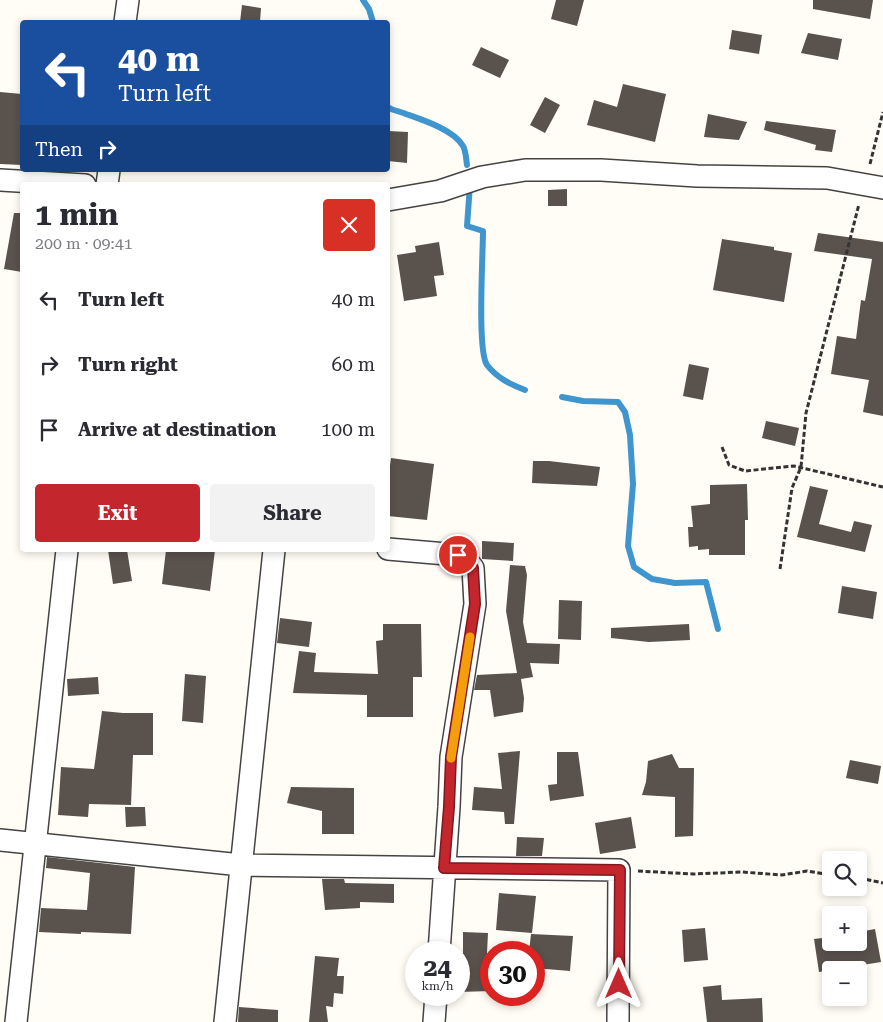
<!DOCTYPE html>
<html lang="en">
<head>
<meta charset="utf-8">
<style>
  :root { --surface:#fff; --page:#f2f2f3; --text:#2b2b33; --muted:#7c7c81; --accent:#c4262e }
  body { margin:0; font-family:"Roboto Serif",serif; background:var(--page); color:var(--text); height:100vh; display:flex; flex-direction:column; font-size:19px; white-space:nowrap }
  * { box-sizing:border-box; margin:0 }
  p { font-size:16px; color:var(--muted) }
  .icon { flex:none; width:28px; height:28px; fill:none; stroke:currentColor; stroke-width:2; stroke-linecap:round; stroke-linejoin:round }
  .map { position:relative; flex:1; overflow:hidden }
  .sheet { position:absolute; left:20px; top:182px; width:370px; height:370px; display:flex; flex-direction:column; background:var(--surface); border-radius:5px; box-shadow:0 2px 8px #0003 }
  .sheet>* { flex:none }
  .banner { position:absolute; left:20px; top:20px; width:370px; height:152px; border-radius:5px; box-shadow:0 2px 8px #0003; background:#1a4fa0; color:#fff; overflow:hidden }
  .tools { position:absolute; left:822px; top:851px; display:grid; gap:10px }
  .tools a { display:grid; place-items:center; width:45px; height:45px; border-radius:5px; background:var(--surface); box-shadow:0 2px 8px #0003; font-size:25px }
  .speed { position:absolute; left:405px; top:941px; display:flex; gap:10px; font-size:25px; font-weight:700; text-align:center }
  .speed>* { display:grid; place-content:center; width:65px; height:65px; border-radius:50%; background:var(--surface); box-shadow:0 2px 8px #0003; line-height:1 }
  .speed small { font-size:12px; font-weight:400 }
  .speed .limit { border:8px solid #d22; background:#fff; color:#111 }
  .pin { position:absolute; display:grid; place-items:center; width:42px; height:42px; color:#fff; margin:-21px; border:2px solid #fff; border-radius:50%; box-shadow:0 1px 5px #0007 }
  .me { position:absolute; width:55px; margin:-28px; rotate:0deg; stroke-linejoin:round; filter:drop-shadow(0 0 4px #0008) }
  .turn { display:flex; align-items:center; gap:18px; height:105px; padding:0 15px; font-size:22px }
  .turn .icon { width:65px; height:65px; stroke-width:2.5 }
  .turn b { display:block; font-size:35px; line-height:42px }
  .then { display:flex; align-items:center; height:48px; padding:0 15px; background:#0003; gap:10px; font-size:19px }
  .round { display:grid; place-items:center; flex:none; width:52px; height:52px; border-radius:5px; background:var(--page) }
  .head { display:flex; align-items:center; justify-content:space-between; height:85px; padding:0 15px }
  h1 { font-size:30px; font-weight:700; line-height:38px }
  .cta { display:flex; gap:10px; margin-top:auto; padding:10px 15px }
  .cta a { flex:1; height:58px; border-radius:5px; background:var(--accent); color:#fff; font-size:20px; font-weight:700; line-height:58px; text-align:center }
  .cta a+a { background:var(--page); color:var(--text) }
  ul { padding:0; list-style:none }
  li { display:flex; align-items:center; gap:15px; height:65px; padding:0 15px }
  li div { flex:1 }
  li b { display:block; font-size:19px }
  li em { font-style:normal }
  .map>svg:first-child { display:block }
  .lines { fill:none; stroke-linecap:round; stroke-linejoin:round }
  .stream { stroke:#3f96cf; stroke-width:6 }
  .building { fill:#5a524d }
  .street-casing { stroke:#444; stroke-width:24 }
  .path { stroke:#333; stroke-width:3; stroke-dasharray:5 2.5; stroke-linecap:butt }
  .street { stroke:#fff; stroke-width:21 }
  .route-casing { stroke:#7f191e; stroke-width:12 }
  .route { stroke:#c4262e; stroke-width:9 }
  .slow { stroke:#f59e0b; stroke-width:9 }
</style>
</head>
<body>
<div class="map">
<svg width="883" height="1022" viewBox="0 0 883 1022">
  <rect width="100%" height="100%" fill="#fffdf5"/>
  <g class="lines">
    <path class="stream" d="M363 0 369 9 373 22
      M388 107C393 111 399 111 406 114 423 120 454 130 463 146 466 151 466 159 467 165
      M470 185 467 226 483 231C483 254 477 351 487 365 497 378 510 384 525 390
      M562 397 583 401 618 402 625 412 630 435 633 484 628 546 634 567 652 579 675 583 706 582 718 629"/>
  </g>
  <path class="building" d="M556 0H584L577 26 551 19Z
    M813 0H873L870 19 813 9Z
    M242 5 261 8 260 22H240Z
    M732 30 762 35 759 54 729 49Z
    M808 33 842 39 838 60 801 53Z
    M481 47 509 60 500 78 472 65Z
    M623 84 666 94 655 142 587 125 594 100 617 107Z
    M0 92 22 94V165L0 164Z
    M545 97 560 105 545 133 530 125Z
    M708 114 747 122 739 140 704 137Z
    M766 121 836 130 832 152 815 150 816 145 764 130Z
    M388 131 408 132 407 163 388 161Z
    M567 189V206H548V190Z
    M14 213H22V272L4 269Z
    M818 233 883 242V416L863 412 869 380 831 374 837 336 856 339 861 300 865 301 872 259 814 251Z
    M722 239 774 247V250L792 253 784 302 713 290Z
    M439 242 444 275 434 276 437 296 404 301 397 255 416 252 415 246Z
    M689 364 709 368 703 400 683 396Z
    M766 421 799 428 795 446 762 438Z
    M391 458 434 464 427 520 388 516V481Z
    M533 461H549L600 467 597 486 532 483Z
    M747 484 748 520H745V555H709V549L698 550V546L689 547 688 527H693L691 506 710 504V485Z
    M810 486 828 490 819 524 851 532 854 521 872 525 865 552 797 537Z
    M482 541 514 543 513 561 482 559Z
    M108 550H127L132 581 113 584Z
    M166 550H215L210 591 162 584Z
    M510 565 525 566 527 575 523 622 527 643 560 644 559 664 530 663 533 677 521 679 524 698 523 712 494 717 490 690H474L477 675 517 673 506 611Z
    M842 586 877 592 873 619 838 613Z
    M559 600 582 601 581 640 558 639Z
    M280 618 312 622 309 647 277 643Z
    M383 624H421L422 677H413V717H367V695L293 693 299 651 316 653 314 672 378 674 376 641 383 640Z
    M689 624 690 640 649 642 611 638V628Z
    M185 674 206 676 203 723 182 721Z
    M98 677 99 694 68 696 67 679Z
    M102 711 123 713H153V755H133L131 805 89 804 88 817 58 815 61 767 94 769Z
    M520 751 514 824H505L504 812 472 810 474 787 502 789 498 753Z
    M557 752H578L584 796 550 801 548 785 557 784Z
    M672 754 679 768H694L693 836 675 837V797L642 795 646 782 648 761Z
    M850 760 881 766 878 784 846 778Z
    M291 787 354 788V834H322V811L287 803Z
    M125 807H145L146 826 126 827Z
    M631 817 636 848 600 854 595 823Z
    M517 837 544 838 542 856H516Z
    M47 857 135 867 131 934 81 932V934L39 932 41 908 87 910 90 873 46 868Z
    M322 879H344L345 883 394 884V903L360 902V908L325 910Z
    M499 893 536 896 532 933 496 930Z
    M705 928 708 960 684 962 682 930Z
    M875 929 881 962 819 972 814 939 831 937V942H859V932Z
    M463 932 488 933 486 973H491V991L459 992V953H463Z
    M531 934 573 936 570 971 534 968V952H529Z
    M315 956 339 958 337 976H344L343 994 334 993 333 1007 326 1006 328 1022H309Z
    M721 985 722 1000 762 998 763 1022H707L703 987Z
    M239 1007 278 1010V1022H238Z"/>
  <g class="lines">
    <g class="street-casing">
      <path id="street" d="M125 22 128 0
        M0 180 85 185
        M107 185 109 170
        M388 200 440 191 482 177 525 170H601L697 176 827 178 883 188
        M388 549 458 555 466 559 473 568 475 604 451 757 449 807 439 952
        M0 840 241 865 619 870 618 1022
        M16 1022 67 550
        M225 1022 274 550
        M434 1022 436 995"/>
    </g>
    <path class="path" d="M870 164 883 112
      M722 447 729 465 745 471 794 466 883 487
      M780 569 792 488 801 467 806 413 859 204
      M638 871 693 874 742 872 782 875 807 871 831 875
      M859 878 883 883"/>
    <use href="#street" class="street"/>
  </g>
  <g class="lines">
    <g class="route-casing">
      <path id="route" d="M458 555 466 560 473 568 475 604 451 757 449 807 444 868 620 870 619 984"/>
    </g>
    <use href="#route" class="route"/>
    <path class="slow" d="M451 758 470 637"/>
  </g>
</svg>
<div class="tools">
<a><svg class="icon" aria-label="search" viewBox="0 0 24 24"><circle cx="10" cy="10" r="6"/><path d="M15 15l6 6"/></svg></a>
<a>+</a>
<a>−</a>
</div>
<div class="speed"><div>24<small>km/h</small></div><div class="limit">30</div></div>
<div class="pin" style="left:458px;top:555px;background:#d93025"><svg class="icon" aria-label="arrive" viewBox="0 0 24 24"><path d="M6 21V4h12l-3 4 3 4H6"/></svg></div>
<svg class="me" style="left:619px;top:984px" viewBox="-20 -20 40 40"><path d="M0-17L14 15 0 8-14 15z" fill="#c4262e" stroke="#fff" stroke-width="4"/></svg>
<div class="banner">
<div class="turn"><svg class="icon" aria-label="left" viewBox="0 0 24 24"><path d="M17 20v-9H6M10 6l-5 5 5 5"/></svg><div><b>40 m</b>Turn left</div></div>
<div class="then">Then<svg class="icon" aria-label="right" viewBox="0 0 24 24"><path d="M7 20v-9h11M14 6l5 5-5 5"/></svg></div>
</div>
<section class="sheet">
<div class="head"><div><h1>1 min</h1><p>200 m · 09:41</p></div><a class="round" style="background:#d93025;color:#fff"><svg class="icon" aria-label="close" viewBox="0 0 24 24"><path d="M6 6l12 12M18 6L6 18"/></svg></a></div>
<ul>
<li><svg class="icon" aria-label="left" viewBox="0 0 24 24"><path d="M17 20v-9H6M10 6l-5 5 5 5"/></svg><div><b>Turn left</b></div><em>40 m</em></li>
<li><svg class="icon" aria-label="right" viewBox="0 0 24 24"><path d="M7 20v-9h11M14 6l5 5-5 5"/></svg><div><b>Turn right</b></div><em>60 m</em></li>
<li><svg class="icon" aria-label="arrive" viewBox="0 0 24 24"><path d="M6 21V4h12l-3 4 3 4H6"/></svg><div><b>Arrive at destination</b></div><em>100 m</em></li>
</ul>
<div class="cta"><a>Exit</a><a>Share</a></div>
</section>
</div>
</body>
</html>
